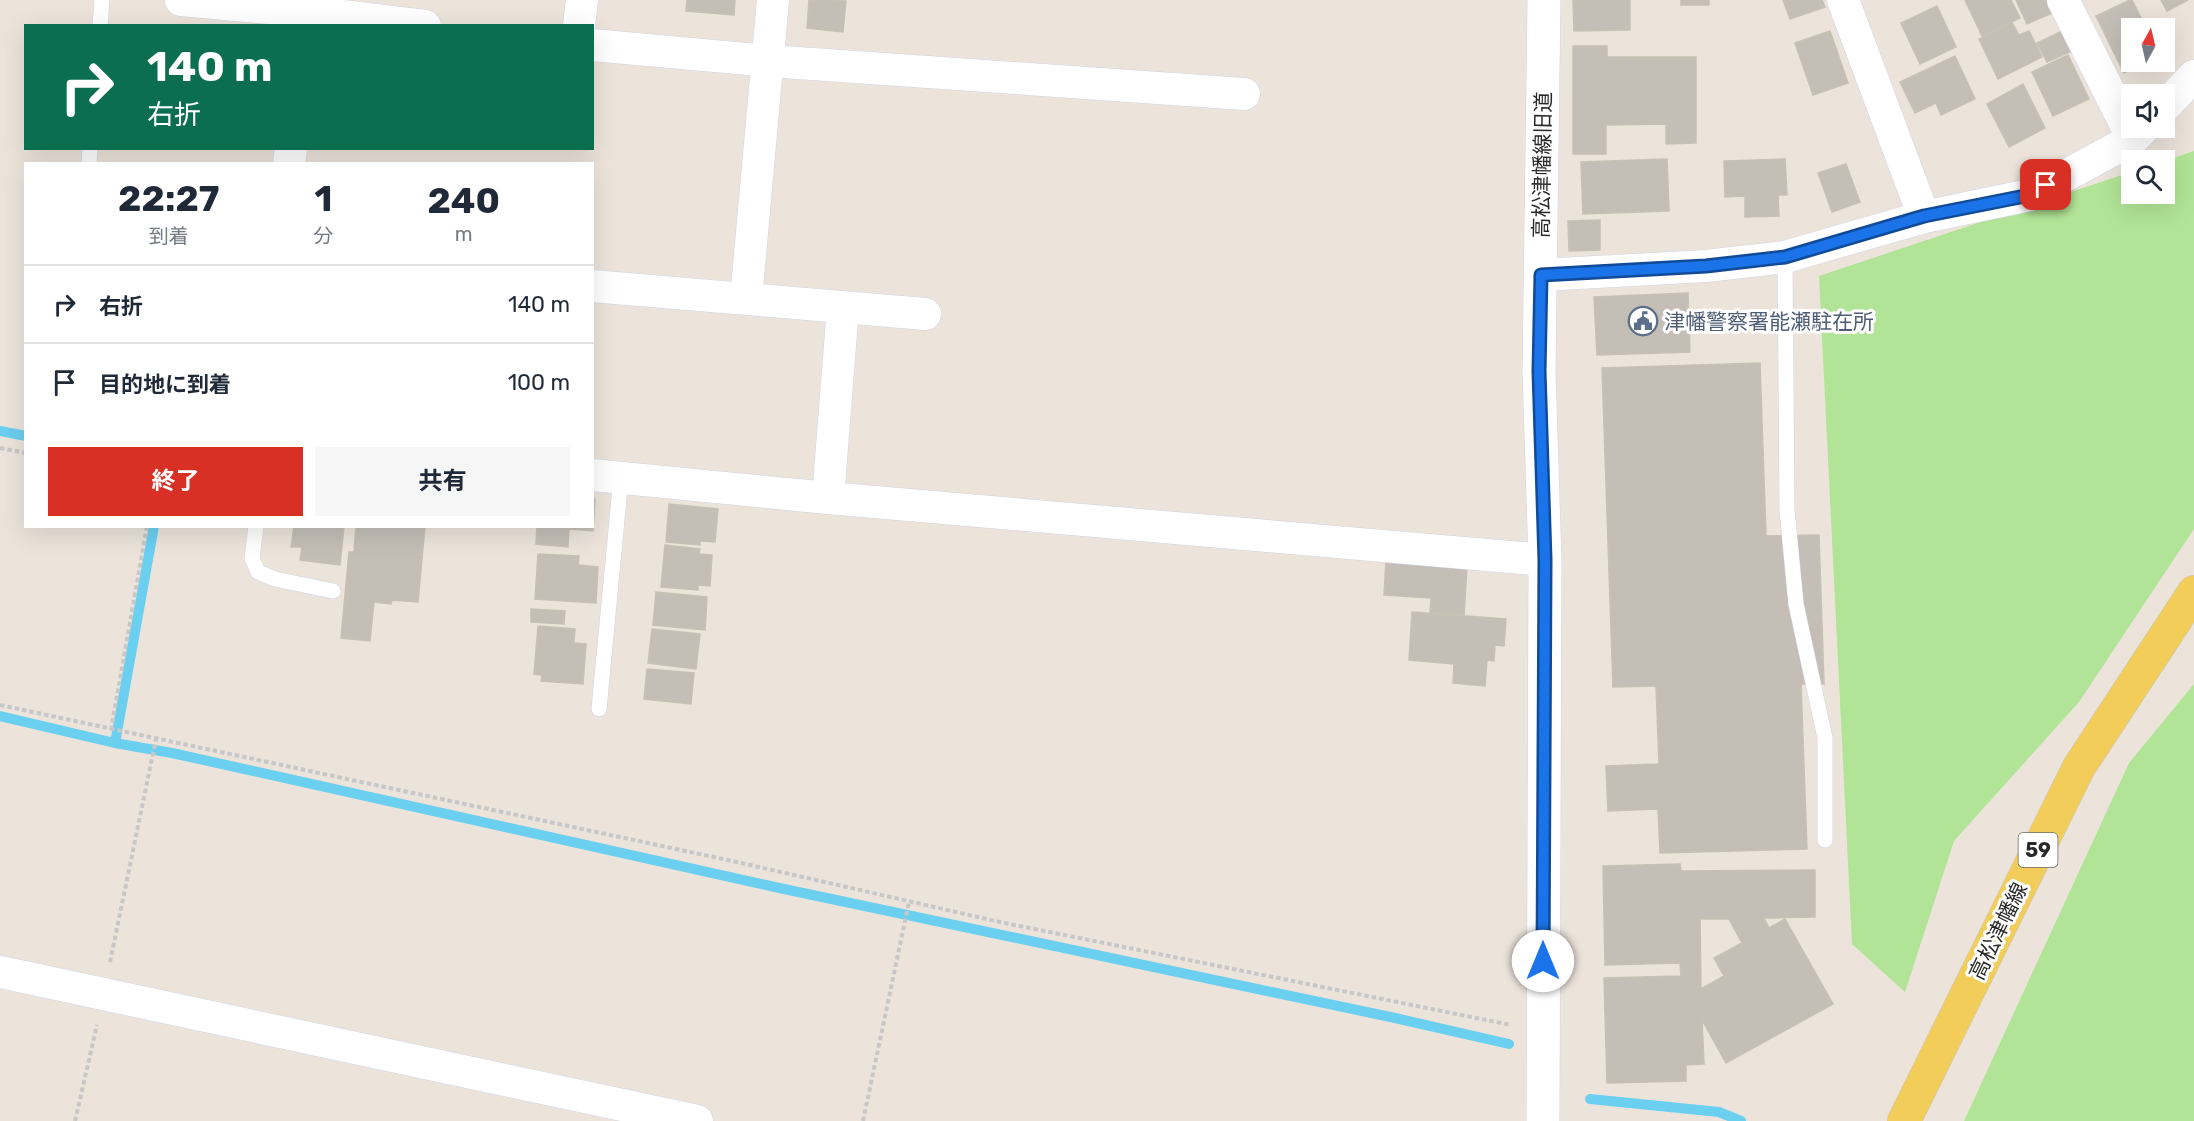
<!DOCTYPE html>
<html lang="ja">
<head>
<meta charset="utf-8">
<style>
  :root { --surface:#fff; --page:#f6f6f7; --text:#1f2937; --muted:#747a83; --line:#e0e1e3; --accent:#d93025 }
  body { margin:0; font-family:Rubik,"Noto Sans JP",sans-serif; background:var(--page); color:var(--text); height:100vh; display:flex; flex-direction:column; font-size:22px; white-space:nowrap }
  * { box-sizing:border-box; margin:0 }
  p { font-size:20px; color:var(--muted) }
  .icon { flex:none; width:33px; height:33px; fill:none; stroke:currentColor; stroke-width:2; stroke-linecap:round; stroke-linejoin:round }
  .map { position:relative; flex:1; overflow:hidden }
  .sheet { position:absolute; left:24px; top:162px; width:570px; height:366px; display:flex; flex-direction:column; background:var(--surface); border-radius:0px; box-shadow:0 6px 24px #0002 }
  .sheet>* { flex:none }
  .top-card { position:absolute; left:24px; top:24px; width:570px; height:126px; border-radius:0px; box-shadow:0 6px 24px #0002; background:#0b6e4f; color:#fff; overflow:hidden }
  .needle { width:39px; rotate:8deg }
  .tools { position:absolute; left:2121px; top:18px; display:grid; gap:12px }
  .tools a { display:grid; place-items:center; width:54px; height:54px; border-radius:0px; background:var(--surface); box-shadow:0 6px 24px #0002; font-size:30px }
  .pin { position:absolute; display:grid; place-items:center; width:51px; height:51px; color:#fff; margin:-26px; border-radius:12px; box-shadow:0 3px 9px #0006 }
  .me { position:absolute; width:66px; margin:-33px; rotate:0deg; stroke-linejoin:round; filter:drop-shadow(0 0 4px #0008) }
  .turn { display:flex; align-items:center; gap:21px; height:126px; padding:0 24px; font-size:27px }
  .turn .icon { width:78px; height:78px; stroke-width:2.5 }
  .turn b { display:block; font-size:42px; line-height:51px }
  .eta { display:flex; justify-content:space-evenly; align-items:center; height:102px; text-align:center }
  .eta b { font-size:36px; font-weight:700; line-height:42px }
  .action { display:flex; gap:12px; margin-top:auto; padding:12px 24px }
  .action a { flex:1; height:69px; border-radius:0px; background:var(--accent); color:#fff; font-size:24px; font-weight:700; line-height:69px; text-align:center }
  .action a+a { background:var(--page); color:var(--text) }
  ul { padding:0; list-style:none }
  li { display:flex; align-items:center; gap:18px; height:78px; padding:0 24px; border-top:2px solid var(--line) }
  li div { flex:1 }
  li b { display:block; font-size:22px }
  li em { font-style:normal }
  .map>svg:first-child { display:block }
  .green { fill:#b1e496 }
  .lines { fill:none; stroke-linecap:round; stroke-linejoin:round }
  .stream { stroke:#6bcff0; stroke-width:10 }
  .building { fill:#c4beb7; stroke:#c7c0b4; stroke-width:1.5; fill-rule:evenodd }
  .lane-casing { stroke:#d0d4e3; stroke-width:16 }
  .street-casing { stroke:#d0d4e3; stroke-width:33 }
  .secondary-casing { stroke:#d0d4e3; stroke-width:34 }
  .primary-casing { stroke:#c7c7c7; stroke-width:34 }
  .path { stroke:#c7c7c7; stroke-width:4; stroke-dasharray:4.5 3; stroke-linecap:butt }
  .lane { stroke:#fff; stroke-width:15 }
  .street { stroke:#fff; stroke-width:32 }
  .secondary { stroke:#fff; stroke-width:33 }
  .primary { stroke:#f3cd59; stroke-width:33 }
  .route-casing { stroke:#114b97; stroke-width:15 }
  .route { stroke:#1a73e8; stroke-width:10 }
  .labels { text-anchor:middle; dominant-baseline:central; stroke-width:6; stroke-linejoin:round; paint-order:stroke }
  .shield { fill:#fff; stroke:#696969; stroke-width:1.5 }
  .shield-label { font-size:20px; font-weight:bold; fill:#292929 }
  .street-label { font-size:21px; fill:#292929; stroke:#fff }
  .service-label { font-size:21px; fill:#4e5e75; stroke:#fff; text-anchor:start }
</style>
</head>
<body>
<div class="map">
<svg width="2194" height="1121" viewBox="0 0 2194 1121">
  <rect width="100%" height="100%" fill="#ece4db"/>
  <path class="green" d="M2194 151V529L2079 702 1954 841 1905 992 1852 944 1819 276 2131 172 2132 194H2164L2165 161Z
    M2194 684V1121H1964L2129 763Z"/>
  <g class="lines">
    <path class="stream" d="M0 431 26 436
      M154 526 115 743 172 753 784 889 1395 1018 1509 1044
      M0 716 115 743
      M1590 1099 1719 1112 1741 1121"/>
  </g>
  <path class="building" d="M687 0H735L734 15 686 11Z
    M809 0 846 1 843 32 807 28Z
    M1573 0H1630V30L1574 31Z
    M1681 0H1709V5H1681Z
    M1783 0H1822L1825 7 1790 19Z
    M1965 0H2011L2020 18 1982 36Z
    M2016 0H2047L2052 13 2027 24Z
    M2130 0H2132L2146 28H2132V62H2147L2124 73 2096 16Z
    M2161 0H2188L2167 11Z
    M1937 6 1956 47 1920 64 1901 23Z
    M2012 23 2019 35 2029 31 2042 57 1998 79 1979 39Z
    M1830 31 1848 83 1813 95 1795 43Z
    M2062 31 2072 51 2047 62 2037 43Z
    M1573 46H1607V57H1696V143L1666 144V124L1606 125V154H1573Z
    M2068 55 2089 99 2053 116 2032 72Z
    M1955 56 1975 99 1941 115 1936 103 1915 113 1900 82Z
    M2023 84 2045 128 2009 147 1987 104Z
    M1667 159 1669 211 1583 214 1581 162Z
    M1785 159 1787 195H1778L1779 216 1745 217V196L1725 197 1724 161Z
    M1846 164 1860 202 1832 212 1818 173Z
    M1600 220V250L1569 251 1568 221Z
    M1688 293 1690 352 1597 355 1594 297Z
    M1760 363 1766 536 1819 535 1824 684H1801L1807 849 1660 853 1658 809 1608 811 1606 766 1659 764 1656 686 1613 687 1602 368Z
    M592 498 595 499 593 531 569 529 568 547 536 544 537 526H592Z
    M669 504 718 509 715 542 700 541V545L666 542Z
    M294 526H344L340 565 300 560 302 547H291Z
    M356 526H425L418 602 392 600 391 604 374 602 370 641 341 638 349 552H354Z
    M665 545 700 549 699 554 712 555 710 586 698 585V590L661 587Z
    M538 554 579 556 578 565 598 567 596 603 535 599Z
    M1386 561 1467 566 1464 615 1430 613 1431 598 1384 595Z
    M656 592 707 597 705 630 653 625Z
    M531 609 565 611 564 624 531 622Z
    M1412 612 1506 619 1504 646 1495 645 1494 661 1487 660 1485 686 1453 683 1454 664 1409 660Z
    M538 626 575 629 574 643 586 644 583 684 541 681 542 675 534 674Z
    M652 629 700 634 696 669 648 663Z
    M647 669 694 673 691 704 644 699Z
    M1680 864 1681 871 1815 870V917L1764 918 1769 928 1785 919 1833 1004 1726 1063 1702 1020 1704 1064 1686 1065V1081L1607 1083 1604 978 1681 976 1680 963 1605 965 1603 866ZM1700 919H1729L1742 943 1714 958 1724 976 1701 989Z"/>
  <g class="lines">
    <g class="lane-casing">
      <path id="lane" d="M100 26 102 0
        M89 164 90 148
        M1785 257 1787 510 1796 604 1825 738V840
        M256 526 252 558 258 572 275 579 333 591
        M599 709 621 477"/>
    </g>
    <g class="street-casing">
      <path id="street" d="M181 0 302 11 425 26
        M1843 0 1924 217
        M2063 0 2133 139
        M579 26 582 0
        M592 45 769 61 1244 94
        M2164 107 2194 76
        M289 164 291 148
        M1541 275 1706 266 1785 257 1924 217 2030 195 2133 139 2144 128
        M592 286 925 314
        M746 299 773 0
        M592 475 828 498 1545 560
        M828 498 843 307
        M0 972 697 1121"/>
    </g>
    <g class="secondary-casing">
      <path id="secondary" d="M1543 1121 1545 560 1539 371 1544 0"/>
    </g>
    <g class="primary-casing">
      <path id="primary" d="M1904 1121 2079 767 2194 592"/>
    </g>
    <path class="path" d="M0 448 26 453
      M0 705 737 862 1000 922 1511 1025
      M111 730 147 526
      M110 962 156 739
      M75 1121 97 1025
      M863 1121 909 902"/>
    <use href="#lane" class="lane"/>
    <use href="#street" class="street"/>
    <use href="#secondary" class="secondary"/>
    <use href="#primary" class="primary"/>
  </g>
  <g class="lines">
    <g class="route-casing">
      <path id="route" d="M1543 961 1545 560 1539 371 1541 275 1706 266 1785 257 1924 216 2030 195 2046 185"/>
    </g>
    <use href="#route" class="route"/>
  </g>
  <defs>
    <g id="civic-ring" transform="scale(1.5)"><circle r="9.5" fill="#fff" stroke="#5c6f8a" stroke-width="1.5"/><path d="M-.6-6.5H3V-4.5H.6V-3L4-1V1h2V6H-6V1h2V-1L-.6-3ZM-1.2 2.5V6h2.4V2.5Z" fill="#5c6f8a"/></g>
  </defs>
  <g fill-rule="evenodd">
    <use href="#civic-ring" x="1643" y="321"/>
  </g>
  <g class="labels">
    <rect class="shield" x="2018.5" y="833" width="39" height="34" rx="4.5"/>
    <g class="shield-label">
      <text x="2038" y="850">59</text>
    </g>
    <g class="street-label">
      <text transform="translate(1542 165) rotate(-89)">高松津幡線旧道</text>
      <text transform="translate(1998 931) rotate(-64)">高松津幡線</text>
    </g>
    <g class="service-label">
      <text x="1664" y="321">津幡警察署能瀬駐在所</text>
    </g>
  </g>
</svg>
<div class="tools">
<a><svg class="needle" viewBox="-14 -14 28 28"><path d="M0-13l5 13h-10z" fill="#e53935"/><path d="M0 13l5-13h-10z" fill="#747a83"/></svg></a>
<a><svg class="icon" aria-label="sound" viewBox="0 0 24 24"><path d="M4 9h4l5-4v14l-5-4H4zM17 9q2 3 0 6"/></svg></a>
<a><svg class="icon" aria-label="search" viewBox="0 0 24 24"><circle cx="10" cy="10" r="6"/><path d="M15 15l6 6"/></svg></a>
</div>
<div class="pin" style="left:2046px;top:185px;background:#d93025"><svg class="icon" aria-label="arrive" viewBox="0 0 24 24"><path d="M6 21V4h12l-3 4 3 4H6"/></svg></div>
<svg class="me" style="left:1543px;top:961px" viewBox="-20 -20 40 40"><circle r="19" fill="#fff"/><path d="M0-13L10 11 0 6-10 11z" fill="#1a73e8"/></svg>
<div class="top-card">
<div class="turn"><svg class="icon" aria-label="right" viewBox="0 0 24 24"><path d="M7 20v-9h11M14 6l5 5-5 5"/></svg><div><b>140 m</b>右折</div></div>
</div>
<section class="sheet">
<div class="eta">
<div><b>22:27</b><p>到着</p></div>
<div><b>1</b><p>分</p></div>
<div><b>240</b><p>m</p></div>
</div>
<ul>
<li><svg class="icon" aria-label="right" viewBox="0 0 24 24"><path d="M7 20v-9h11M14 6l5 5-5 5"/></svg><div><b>右折</b></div><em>140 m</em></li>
<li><svg class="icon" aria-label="arrive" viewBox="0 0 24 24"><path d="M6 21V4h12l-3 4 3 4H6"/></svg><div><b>目的地に到着</b></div><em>100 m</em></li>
</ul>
<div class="action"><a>終了</a><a>共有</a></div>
</section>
</div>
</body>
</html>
